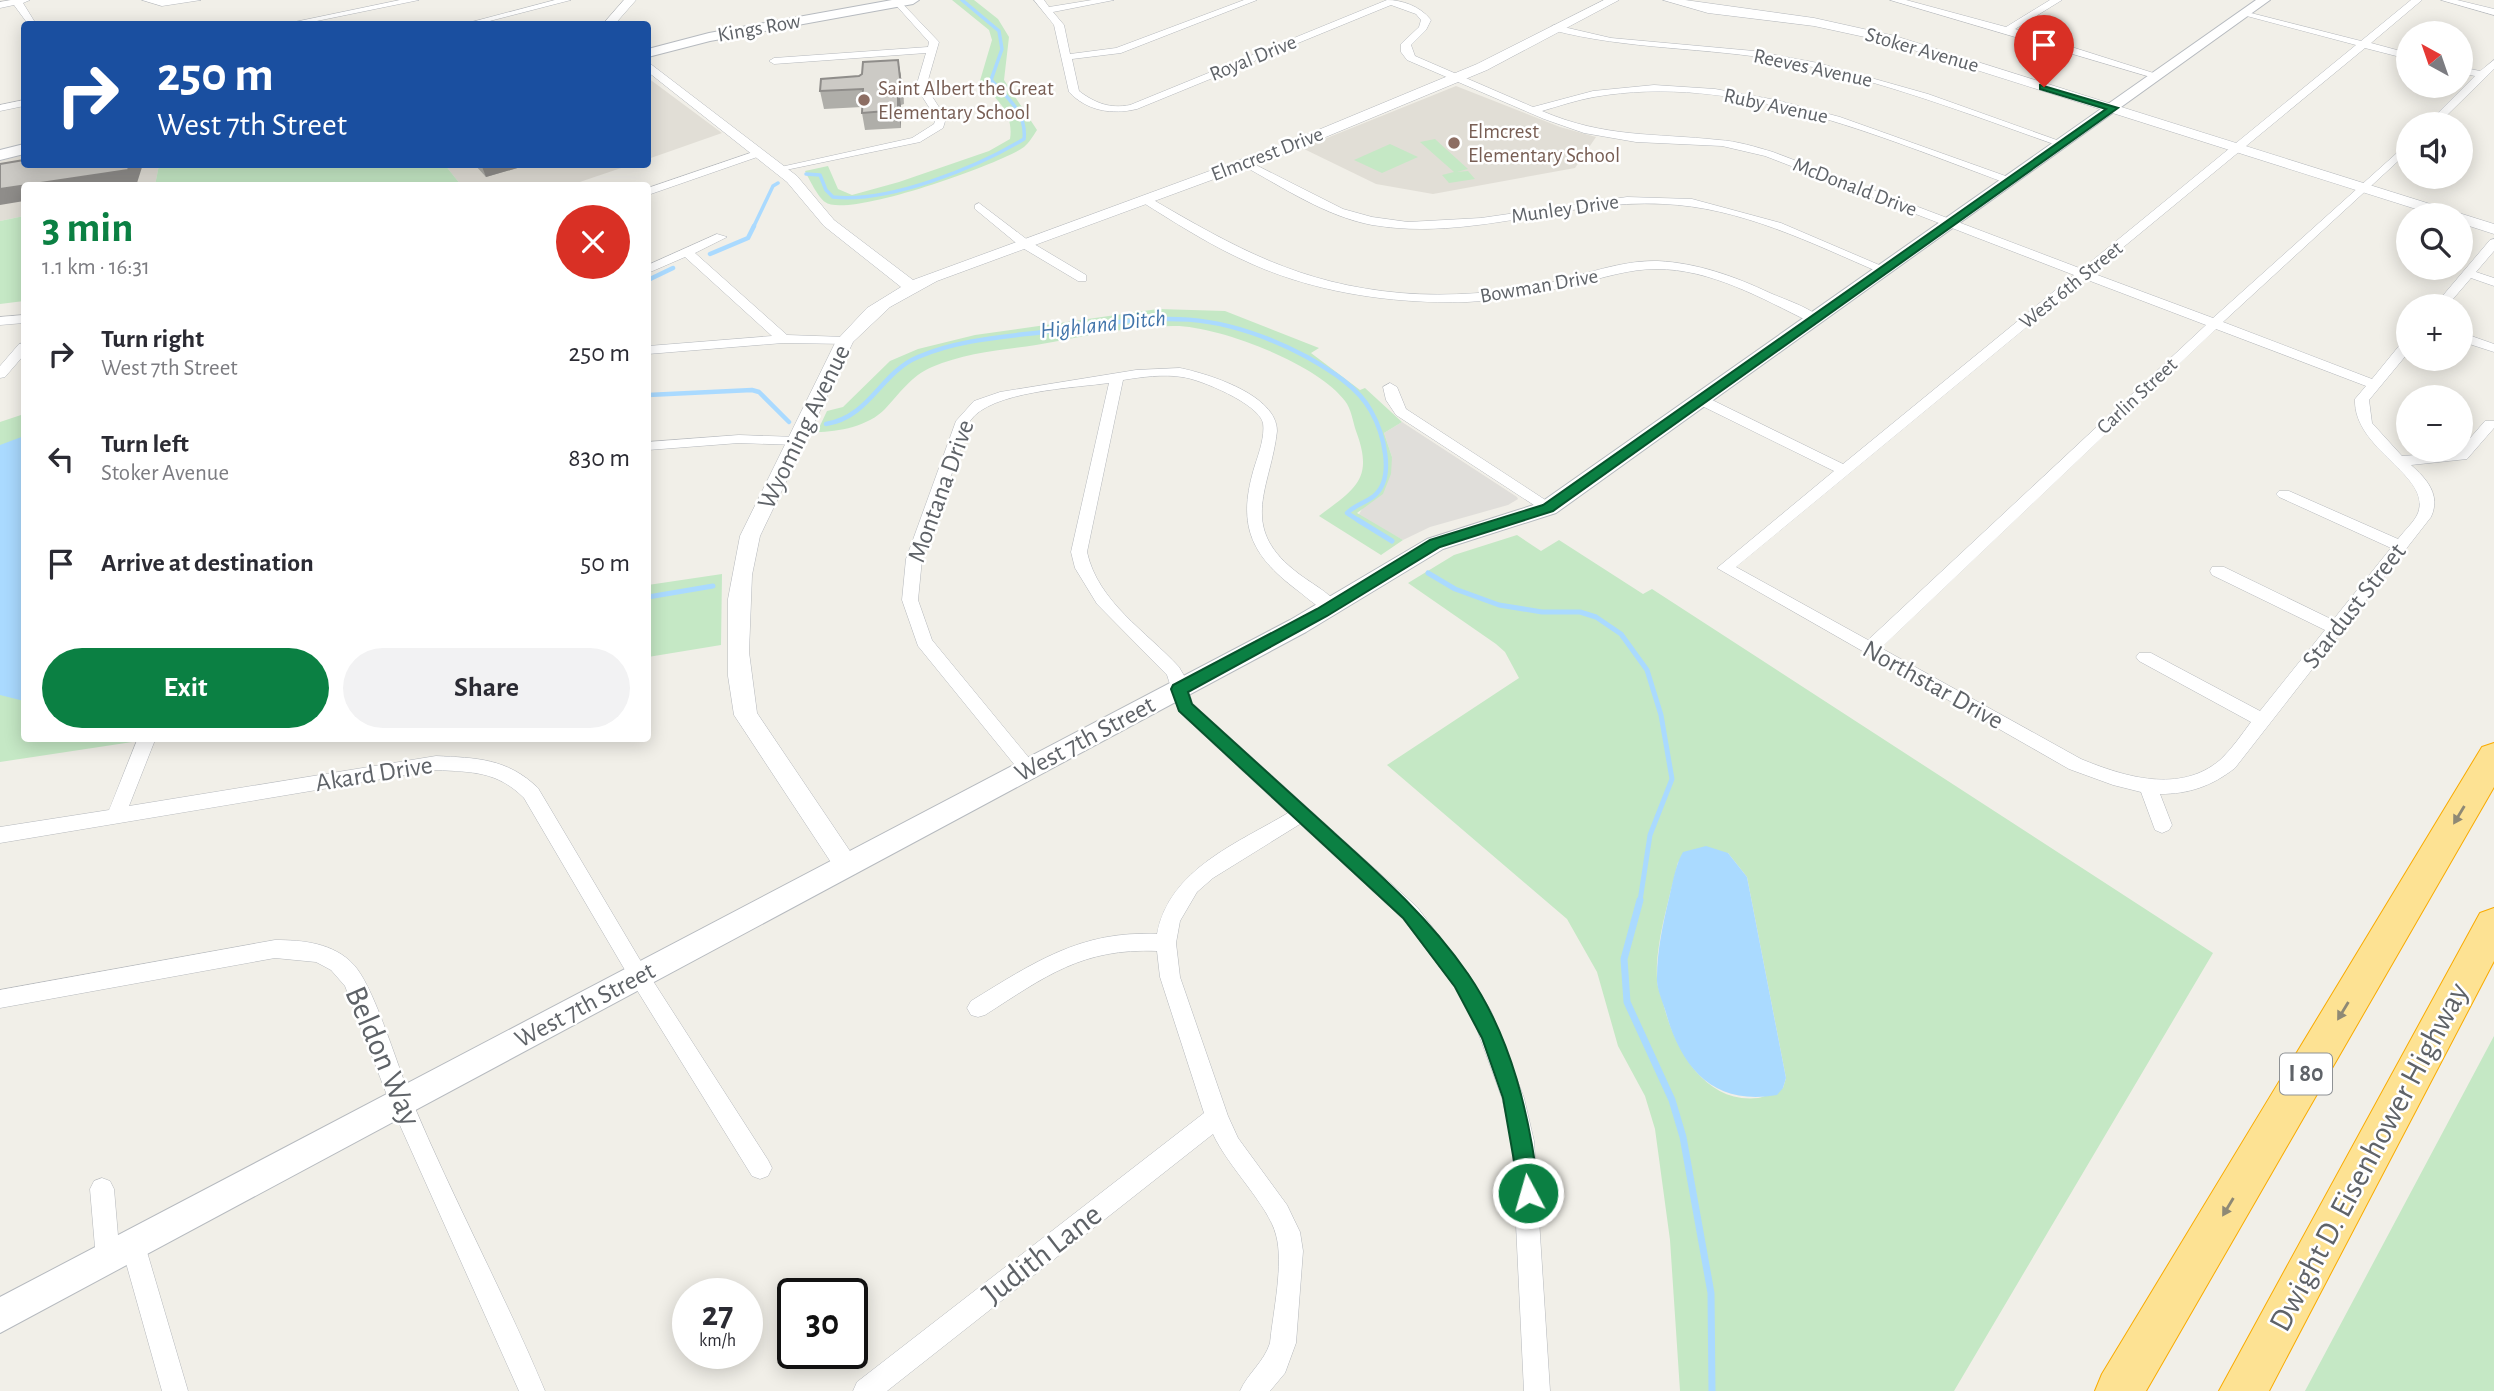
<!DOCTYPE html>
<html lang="en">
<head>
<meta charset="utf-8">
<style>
  :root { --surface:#fff; --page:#f2f2f3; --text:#2b2b33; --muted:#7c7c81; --accent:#0b8043 }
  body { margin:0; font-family:"Alegreya Sans",sans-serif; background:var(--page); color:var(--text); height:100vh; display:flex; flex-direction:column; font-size:26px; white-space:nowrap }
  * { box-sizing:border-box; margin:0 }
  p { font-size:23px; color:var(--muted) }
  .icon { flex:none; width:38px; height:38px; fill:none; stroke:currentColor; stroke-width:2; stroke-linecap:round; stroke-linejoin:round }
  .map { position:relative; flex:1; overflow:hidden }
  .side { position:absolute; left:21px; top:182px; width:630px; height:560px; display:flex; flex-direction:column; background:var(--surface); border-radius:7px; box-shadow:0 4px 18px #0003 }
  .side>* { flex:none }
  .top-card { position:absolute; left:21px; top:21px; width:630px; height:147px; border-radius:7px; box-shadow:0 4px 18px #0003; background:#1a4fa0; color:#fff; overflow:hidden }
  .needle { width:46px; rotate:320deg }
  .buttons { position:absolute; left:2396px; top:21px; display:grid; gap:14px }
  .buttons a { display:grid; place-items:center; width:77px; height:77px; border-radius:50%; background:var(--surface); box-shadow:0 4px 18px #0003; font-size:35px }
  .speed { position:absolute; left:672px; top:1278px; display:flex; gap:14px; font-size:35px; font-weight:700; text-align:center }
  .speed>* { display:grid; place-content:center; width:91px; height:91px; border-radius:50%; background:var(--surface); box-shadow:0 4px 18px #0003; line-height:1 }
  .speed small { font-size:18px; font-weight:400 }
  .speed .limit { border:4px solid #111; border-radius:10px; background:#fff; color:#111 }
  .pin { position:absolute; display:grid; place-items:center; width:60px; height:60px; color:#fff; margin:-72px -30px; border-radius:50% 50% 50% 0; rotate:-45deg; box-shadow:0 0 7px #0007 }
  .pin .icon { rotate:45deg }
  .me { position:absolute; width:77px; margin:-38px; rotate:354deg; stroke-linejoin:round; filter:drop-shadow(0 0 5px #0008) }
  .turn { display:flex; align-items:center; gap:24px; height:147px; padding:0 21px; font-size:32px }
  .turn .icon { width:91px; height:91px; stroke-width:2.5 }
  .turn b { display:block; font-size:49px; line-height:60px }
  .round { display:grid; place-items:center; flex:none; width:74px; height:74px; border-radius:37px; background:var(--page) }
  .headline { display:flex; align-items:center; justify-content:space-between; height:119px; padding:0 21px }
  h1 { font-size:42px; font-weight:700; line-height:52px; color:var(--accent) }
  .cta { display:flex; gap:14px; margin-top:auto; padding:14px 21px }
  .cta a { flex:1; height:80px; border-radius:42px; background:var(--accent); color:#fff; font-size:28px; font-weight:700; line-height:80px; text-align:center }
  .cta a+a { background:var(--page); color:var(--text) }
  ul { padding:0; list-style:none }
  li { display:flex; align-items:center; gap:21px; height:105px; padding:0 21px }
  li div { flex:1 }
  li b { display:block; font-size:26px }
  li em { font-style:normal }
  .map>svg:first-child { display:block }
  .industrial { fill:#e0deda }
  .education { fill:#e1ded6 }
  .green { fill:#c5e8c5; fill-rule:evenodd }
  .water { fill:#aadaff }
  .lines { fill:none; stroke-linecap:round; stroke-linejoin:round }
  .stream-far3 { stroke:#aadaff; stroke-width:3.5 }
  .stream-far2 { stroke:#aadaff; stroke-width:4.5 }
  .stream-far1 { stroke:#aadaff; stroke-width:5 }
  .stream { stroke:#aadaff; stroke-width:7 }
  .minor-casing { stroke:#b5b8bc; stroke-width:1 }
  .tertiary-casing { stroke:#b5b8bc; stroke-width:1 }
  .secondary-casing { stroke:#b6babf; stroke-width:2 }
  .motorway-casing { stroke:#f9ab00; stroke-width:2 }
  .minor { fill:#fff; fill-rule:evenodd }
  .tertiary { fill:#fff; fill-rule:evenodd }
  .secondary { fill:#fff; fill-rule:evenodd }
  .motorway { fill:#fde293; fill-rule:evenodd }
  .wall { fill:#afaea9 }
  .shaded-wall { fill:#8f8d8a }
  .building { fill:#cccac5; stroke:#8f8d8a; stroke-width:2 }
  .oneway { fill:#8e8975 }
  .route { fill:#0b8043; stroke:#07532c; stroke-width:2 }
  .education-dot { fill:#8d6e63; stroke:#fff; stroke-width:2.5 }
  .labels { text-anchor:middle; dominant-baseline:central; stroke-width:5; stroke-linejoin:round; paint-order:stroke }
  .far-street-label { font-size:21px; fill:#5f6368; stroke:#fff }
  .far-education-label { font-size:21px; fill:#785e54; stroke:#fff; text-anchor:start }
  .far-water-label { font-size:23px; font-style:italic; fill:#4174aa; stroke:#fff }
  .shield { fill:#fff; stroke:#8f9295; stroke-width:2 }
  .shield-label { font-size:24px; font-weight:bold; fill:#5f6368 }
  .street-label { font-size:26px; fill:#5f6368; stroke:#fff }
  .near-street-label { font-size:32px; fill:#5f6368; stroke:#fff }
</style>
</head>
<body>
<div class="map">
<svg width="2494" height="1391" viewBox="0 0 2494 1391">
  <rect width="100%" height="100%" fill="#f1efe8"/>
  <path class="industrial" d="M1402 422 1517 497 1518 499 1508 505 1430 527 1403 540 1358 516 1392 457 1384 433Z"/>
  <path class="education" d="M648 78 722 133 648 159Z
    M1456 86 1560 127 1596 137 1575 168 1433 194 1376 184 1302 148Z
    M24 155V164L159 165 155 185 24 186V216L0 221V161Z
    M445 165H630L568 186 461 185Z"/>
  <path class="green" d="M952 0H974L998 19 1009 37 1004 80 1037 130C1033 136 1029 143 1024 147 1000 164 847 219 825 202 818 197 809 179 805 171L828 166 838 189 852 195 899 182 989 151 1010 139C1014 114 998 98 979 84L992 40 989 30Z
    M1435 139 1468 169 1457 172 1468 171 1475 179 1449 183 1442 175 1454 172 1420 142Z
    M1390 144 1418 157 1382 173 1354 160Z
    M159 165H445L461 185H155Z
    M24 216V301L0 304V221Z
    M1158 309 1225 311 1319 348 1311 353 1360 390 1365 388 1402 422 1384 433 1392 457 1391 474 1383 494 1357 513 1403 540 1381 555 1319 516C1356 488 1374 479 1356 431 1353 422 1351 408 1345 401 1318 364 1217 325 1173 326 1127 326 1081 337 1036 345 1002 350 964 353 932 367 911 376 900 393 885 409 869 426 838 432 817 432L827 411 843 407 890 361 918 349 975 335Z
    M24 414V738L152 739 0 762V422Z
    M1517 535 1541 551 1559 540 1643 594 1652 589 2213 953 1954 1391H1680L1670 1240 1655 1129 1645 1096 1618 1046 1597 972 1567 919 1387 765 1519 678 1505 652 1496 644 1408 583 1454 555ZM1728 853 1747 877 1786 1078 1783 1088C1776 1091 1766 1097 1758 1098 1706 1104 1677 1052 1665 1010 1663 1000 1657 988 1657 979 1655 943 1670 897 1678 862Z
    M722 574 721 645 648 657V585Z
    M2494 1036V1391H2305Z"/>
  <path class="water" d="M24 436V701L0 695V445Z
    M1706 846 1728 853 1747 877 1786 1078 1783 1088 1777 1095C1715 1106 1682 1070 1666 1013 1663 1002 1656 988 1657 977 1657 951 1663 923 1669 898 1673 882 1675 866 1683 852Z"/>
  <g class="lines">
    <path class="stream-far3" d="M806 174 820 175 826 190 833 197C889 203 976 168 1024 139 1027 113 1007 97 991 80L1002 49 999 31 962 0
      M753 228 773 186 778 183"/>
    <path class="stream-far2" d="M710 254 748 238 754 226
      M648 280 673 268
      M648 395 752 390 759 392 789 422
      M826 424C870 417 880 373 918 357 957 340 1002 337 1043 332 1150 318 1205 303 1307 357 1330 370 1358 387 1371 411 1383 432 1396 478 1374 496 1365 503 1355 505 1347 513L1361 522"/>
    <path class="stream-far1" d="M1358 520 1392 541
      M1428 573 1455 589 1499 605 1542 612H1580L1596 617 1621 634 1647 670 1661 715 1672 779 1650 835 1640 901
      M648 597 713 586"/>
    <path class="stream" d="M1640 900 1624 959 1627 1002 1672 1100 1683 1137 1711 1293 1712 1391"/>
    <g class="minor-casing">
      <path id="minor" d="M11 0H30L23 3 36 24H28L14 5 0 8V2Z
        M142 0H201L162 6Z
        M400 0H419L302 24H285Z
        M555 0H571L478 24H464Z
        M899 0 939 42 926 87 946 118 943 128 920 142 776 172V168L912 138 934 124 936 118 916 87 926 53 774 64 769 61 774 58 928 47 929 42 894 3Z
        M1034 0H1044L1049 7 1092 0H1114L1053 12 1064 25 1070 54 1116 48 1244 0H1257L1121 53 1072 59 1079 91C1095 103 1110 109 1130 105L1387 0C1402 0 1420 6 1431 20L1426 30 1411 45 1415 56 1533 107 1593 91 1654 85 1715 89 1776 100 1840 117 2014 179V183H2006C1877 136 1735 72 1594 97 1577 100 1559 106 1542 111 1605 138 1654 133 1719 140 1737 141 1756 147 1773 152L2082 269 2356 45 2243 15V11L2361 41 2411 0H2422L2371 43 2408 53V59L2365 48 2092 273 2213 318 2408 143V152L2223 322 2372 379 2403 341 2408 340V353L2369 400 2372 423 2402 456 2458 452 2485 421H2494V428L2467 459 2411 465C2427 479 2441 495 2431 517L2235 768C2212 786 2189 794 2160 794L2172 825 2169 830 2162 833 2155 830 2141 792 2113 785 2069 769 1717 568 1834 471 1696 403V397H1706L1843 464 2074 275 1765 156 1722 146 1636 142 1584 133 1544 119 1407 60 1401 52V44L1419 27 1421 20 1416 14 1391 5 1137 109C1112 115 1087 111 1069 92L1054 25ZM2085 279 2206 325 1868 640 1736 567ZM2216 329 2366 386 2355 399C2353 450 2432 475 2418 513 2415 521 2404 531 2398 539L2289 491H2279L2276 494 2279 497 2391 548 2333 620 2224 567H2212L2210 571 2212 575 2325 630 2260 711 2151 653H2139L2136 657 2139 661 2251 722C2242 734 2232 749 2220 760 2180 794 2125 777 2081 759L1881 648Z
        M1890 0H1906L2006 27 2050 0H2062L2015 29 2163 76 2154 78Z
        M2441 0H2457L2494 9V15Z
        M1555 25 1611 38 1754 51 1818 63 1928 94 2068 144 2059 146C1969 114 1878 79 1784 61 1707 47 1628 50 1552 30V26Z
        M2494 60V69L2438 124H2427L2475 76 2460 73V67L2480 71Z
        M24 100V106L0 111V105Z
        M759 150 765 153 763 155 648 195V188Z
        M1246 160 1343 209 1372 217 1408 222 1481 218 1627 197 1692 199 1781 223 1891 270 1881 273C1811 243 1740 207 1663 204 1566 199 1471 242 1372 225 1325 216 1284 188 1242 165L1240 163Z
        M1142 198H1150C1236 248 1299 284 1401 293 1450 297 1500 293 1549 283 1584 275 1621 260 1658 261 1697 263 1734 276 1770 293 1786 300 1809 307 1822 319L1815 323 1810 322C1761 298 1711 269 1656 269 1629 269 1603 278 1577 284 1541 293 1504 300 1467 302 1389 304 1309 292 1239 258 1205 242 1174 222 1142 202Z
        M979 203 1029 241 1086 275V281H1078L1021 247 975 209V205Z
        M717 234 727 237 695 253 787 335 845 337 850 338V344L783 343 648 354V346L772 336 685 257 648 273V265Z
        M2494 239V251L2476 272 2494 278V286L2471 278 2447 306H2434L2490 240Z
        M24 315V323L0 325V317Z
        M2460 332 2494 344V352L2460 341Z
        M24 343V355L5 377 0 378V366L19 344Z
        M1180 368C1209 374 1277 395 1277 431 1271 487 1238 525 1294 570 1308 582 1330 592 1340 607L1338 611C1324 615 1308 598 1297 590 1249 554 1237 523 1255 465 1259 453 1265 436 1263 423 1259 404 1200 379 1182 377 1164 374 1141 377 1123 380L1087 552C1098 602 1146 631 1179 667L1186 679 1192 703 1417 907 1469 975 1491 1011 1524 1098 1534 1141 1550 1391H1524L1512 1141 1502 1098 1474 1021 1455 987 1403 919 1300 824 1213 878 1197 892 1180 921 1176 943 1180 977 1228 1116 1238 1138 1287 1205 1300 1232 1303 1251 1296 1343 1285 1373 1270 1391H1240C1248 1373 1264 1362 1270 1343 1273 1312 1284 1264 1276 1235 1269 1206 1228 1167 1213 1134L887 1391H853L857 1382 1204 1113 1160 977 1157 951C1082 948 1046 976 985 1015L978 1017 971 1015 967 1008 971 1001C1033 963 1081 930 1157 934 1169 869 1238 843 1288 813L1179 712 1167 675 1097 604 1075 568 1071 552 1109 383C1074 388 990 391 970 421L922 559 918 600 932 640 1034 764 1037 769 1034 774H1022L918 646 902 600 906 559 956 421 974 401 1000 392 1136 370Z
        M1390 383 1397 387 1406 409 1553 505 1556 508 1553 511H1543L1396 415 1386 400 1383 387Z
        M739 435 796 437 803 441 796 445 739 443 648 450V442Z
        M138 738 155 740 129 806 436 756C476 758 507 758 538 788L646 970 768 1160 772 1168 768 1176 760 1179 752 1176 632 982 524 798C497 771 472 772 436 770L0 843V827L109 810Z
        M275 940C303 940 334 943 354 965 375 988 398 1069 412 1101 453 1199 504 1293 545 1391H519L390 1103 345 986 331 970 316 962 275 958 0 1008V990Z
        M102 1178 110 1181 114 1189 120 1259 117 1268 108 1271 99 1268 96 1259 90 1189 94 1181Z
        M133 1233 141 1237 145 1245 188 1391H162L121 1245 125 1237Z"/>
    </g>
    <g class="tertiary-casing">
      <path id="tertiary" d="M624 0H636L615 24H603Z
        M1604 0H1619L1487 70 1304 146 937 281 890 307 853 342 760 536 752 575 749 652 757 713 860 866 856 873 847 876 838 873 734 715 728 676V599L740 536 836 341 867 308 901 287 824 226 787 182 648 72V62L797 176 834 220 913 280 1294 140 1477 64Z
        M1663 0H1685L1814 18 1895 36 2494 224V234L2460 223V215H2435L1888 42 1814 26 1708 13Z"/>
    </g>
    <g class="secondary-casing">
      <path id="secondary" d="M892 0H919L913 4 710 41 648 57V49L709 33Z
        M2256 0H2270L1556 513 1443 549 1306 632 0 1333V1297L1290 620 1427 539 1540 503Z
        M24 144V154L0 160V150Z"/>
    </g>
    <g class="motorway-casing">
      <path id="motorway" d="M2494 743V787L2146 1391H2095L2102 1374 2482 747Z
        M2494 908V961L2269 1391H2219L2480 913Z"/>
    </g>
    <use href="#minor" class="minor"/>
    <use href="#tertiary" class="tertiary"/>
    <use href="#secondary" class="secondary"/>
    <use href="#motorway" class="motorway"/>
  </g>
  <path class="wall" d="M898 60 901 77 904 104 901 105V128L865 130 862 113V107L824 109 820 91Z
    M474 164H531L486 177Z"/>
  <path class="shaded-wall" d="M898 60 901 77 904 104 901 87Z
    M898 87 901 105V128L898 110Z
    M130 164H143L137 183 123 186H25Z
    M481 164H531L486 177Z
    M24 186V201L0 205V189Z"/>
  <path class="building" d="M898 60 901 87H898V110L862 113 863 89 820 91 821 79 859 76 862 74 863 62Z
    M24 160V164H130L128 170 0 189V164Z"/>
  <defs><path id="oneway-solid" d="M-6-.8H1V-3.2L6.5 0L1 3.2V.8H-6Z" transform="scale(1.75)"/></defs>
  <g class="oneway">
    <use href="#oneway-solid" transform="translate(2459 815) rotate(121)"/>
    <use href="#oneway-solid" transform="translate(2343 1011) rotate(121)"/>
    <use href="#oneway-solid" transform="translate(2228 1207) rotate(121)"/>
  </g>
  <path class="route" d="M2040 85 2118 108 1553 511 1440 547 1327 616 1188 692 1192 704C1239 747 1286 789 1333 832 1382 876 1430 919 1468 974 1512 1038 1530 1117 1539 1193L1536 1201 1528 1204 1521 1201 1503 1098 1482 1038 1455 987 1403 918 1179 711 1171 689 1173 685 1317 609 1430 540 1543 505 2106 109 2040 89Z"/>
  <g class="education-dot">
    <circle cx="864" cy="100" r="7"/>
    <circle cx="1454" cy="143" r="7"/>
  </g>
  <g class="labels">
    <g class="far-street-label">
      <text transform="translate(759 28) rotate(-10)">Kings Row</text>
      <text transform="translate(1922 50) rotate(16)">Stoker Avenue</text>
      <text transform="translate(1253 58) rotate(-22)">Royal Drive</text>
      <text transform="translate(1813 68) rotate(12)">Reeves Avenue</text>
      <text transform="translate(1776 106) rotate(12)">Ruby Avenue</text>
      <text transform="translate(1267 154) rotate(-21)">Elmcrest Drive</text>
      <text transform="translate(1855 187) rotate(21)">McDonald Drive</text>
      <text transform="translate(1565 209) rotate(-8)">Munley Drive</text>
      <text transform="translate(2071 285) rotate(-39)">West 6th Street</text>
      <text transform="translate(1539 286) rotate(-10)">Bowman Drive</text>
      <text transform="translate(2137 396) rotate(-43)">Carlin Street</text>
    </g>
    <g class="far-education-label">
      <text x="878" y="88">Saint Albert the Great<tspan x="878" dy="24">Elementary School</tspan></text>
      <text x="1468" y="131">Elmcrest<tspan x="1468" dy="24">Elementary School</tspan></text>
    </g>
    <g class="far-water-label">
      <text transform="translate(1103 325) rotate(-6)">Highland Ditch</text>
    </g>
    <rect class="shield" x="2280" y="1053.5" width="52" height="41" rx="5"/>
    <g class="shield-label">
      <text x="2306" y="1074">I 80</text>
    </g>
    <g class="street-label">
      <text transform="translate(804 427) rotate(-64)">Wyoming Avenue</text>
      <text transform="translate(941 491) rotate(-70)">Montana Drive</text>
      <text transform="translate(2354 606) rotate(-52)">Stardust Street</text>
      <text transform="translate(1933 685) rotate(29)">Northstar Drive</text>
      <text transform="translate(1085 739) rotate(-28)">West 7th Street</text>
      <text transform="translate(374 774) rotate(-9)">Akard Drive</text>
      <text transform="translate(585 1005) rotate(-28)">West 7th Street</text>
    </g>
    <g class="near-street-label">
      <text transform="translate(383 1056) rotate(67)">Beldon Way</text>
      <text transform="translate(2369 1157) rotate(-62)">Dwight D. Eisenhower Highway</text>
      <text transform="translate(1042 1254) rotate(-38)">Judith Lane</text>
    </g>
  </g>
</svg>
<div class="buttons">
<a><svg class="needle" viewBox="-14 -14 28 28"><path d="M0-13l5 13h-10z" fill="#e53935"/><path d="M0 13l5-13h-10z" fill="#7c7c81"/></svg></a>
<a><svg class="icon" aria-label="sound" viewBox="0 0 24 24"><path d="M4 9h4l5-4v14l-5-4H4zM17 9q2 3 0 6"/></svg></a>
<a><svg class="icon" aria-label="search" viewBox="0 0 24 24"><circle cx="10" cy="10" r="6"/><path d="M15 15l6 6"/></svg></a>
<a>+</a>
<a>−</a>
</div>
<div class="speed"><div>27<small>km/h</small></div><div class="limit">30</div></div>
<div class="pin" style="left:2044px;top:87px;background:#d93025"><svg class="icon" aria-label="arrive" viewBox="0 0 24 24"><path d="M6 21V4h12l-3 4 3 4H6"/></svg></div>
<svg class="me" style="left:1528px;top:1193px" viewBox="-20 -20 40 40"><circle r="17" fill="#0b8043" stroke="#fff" stroke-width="3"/><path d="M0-11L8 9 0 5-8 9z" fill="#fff"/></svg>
<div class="top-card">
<div class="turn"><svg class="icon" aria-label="right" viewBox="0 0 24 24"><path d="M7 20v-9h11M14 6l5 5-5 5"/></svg><div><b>250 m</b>West 7th Street</div></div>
</div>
<section class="side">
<div class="headline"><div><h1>3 min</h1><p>1.1 km · 16:31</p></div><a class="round" style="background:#d93025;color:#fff"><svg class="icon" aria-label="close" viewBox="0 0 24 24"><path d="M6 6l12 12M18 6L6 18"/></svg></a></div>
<ul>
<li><svg class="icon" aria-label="right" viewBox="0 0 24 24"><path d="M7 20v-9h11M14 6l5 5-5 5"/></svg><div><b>Turn right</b><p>West 7th Street</p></div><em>250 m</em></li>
<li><svg class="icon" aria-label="left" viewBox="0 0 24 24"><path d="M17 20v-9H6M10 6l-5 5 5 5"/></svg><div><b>Turn left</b><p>Stoker Avenue</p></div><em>830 m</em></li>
<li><svg class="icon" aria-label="arrive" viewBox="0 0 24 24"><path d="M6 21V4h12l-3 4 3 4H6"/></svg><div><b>Arrive at destination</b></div><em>50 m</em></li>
</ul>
<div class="cta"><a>Exit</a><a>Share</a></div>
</section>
</div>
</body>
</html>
